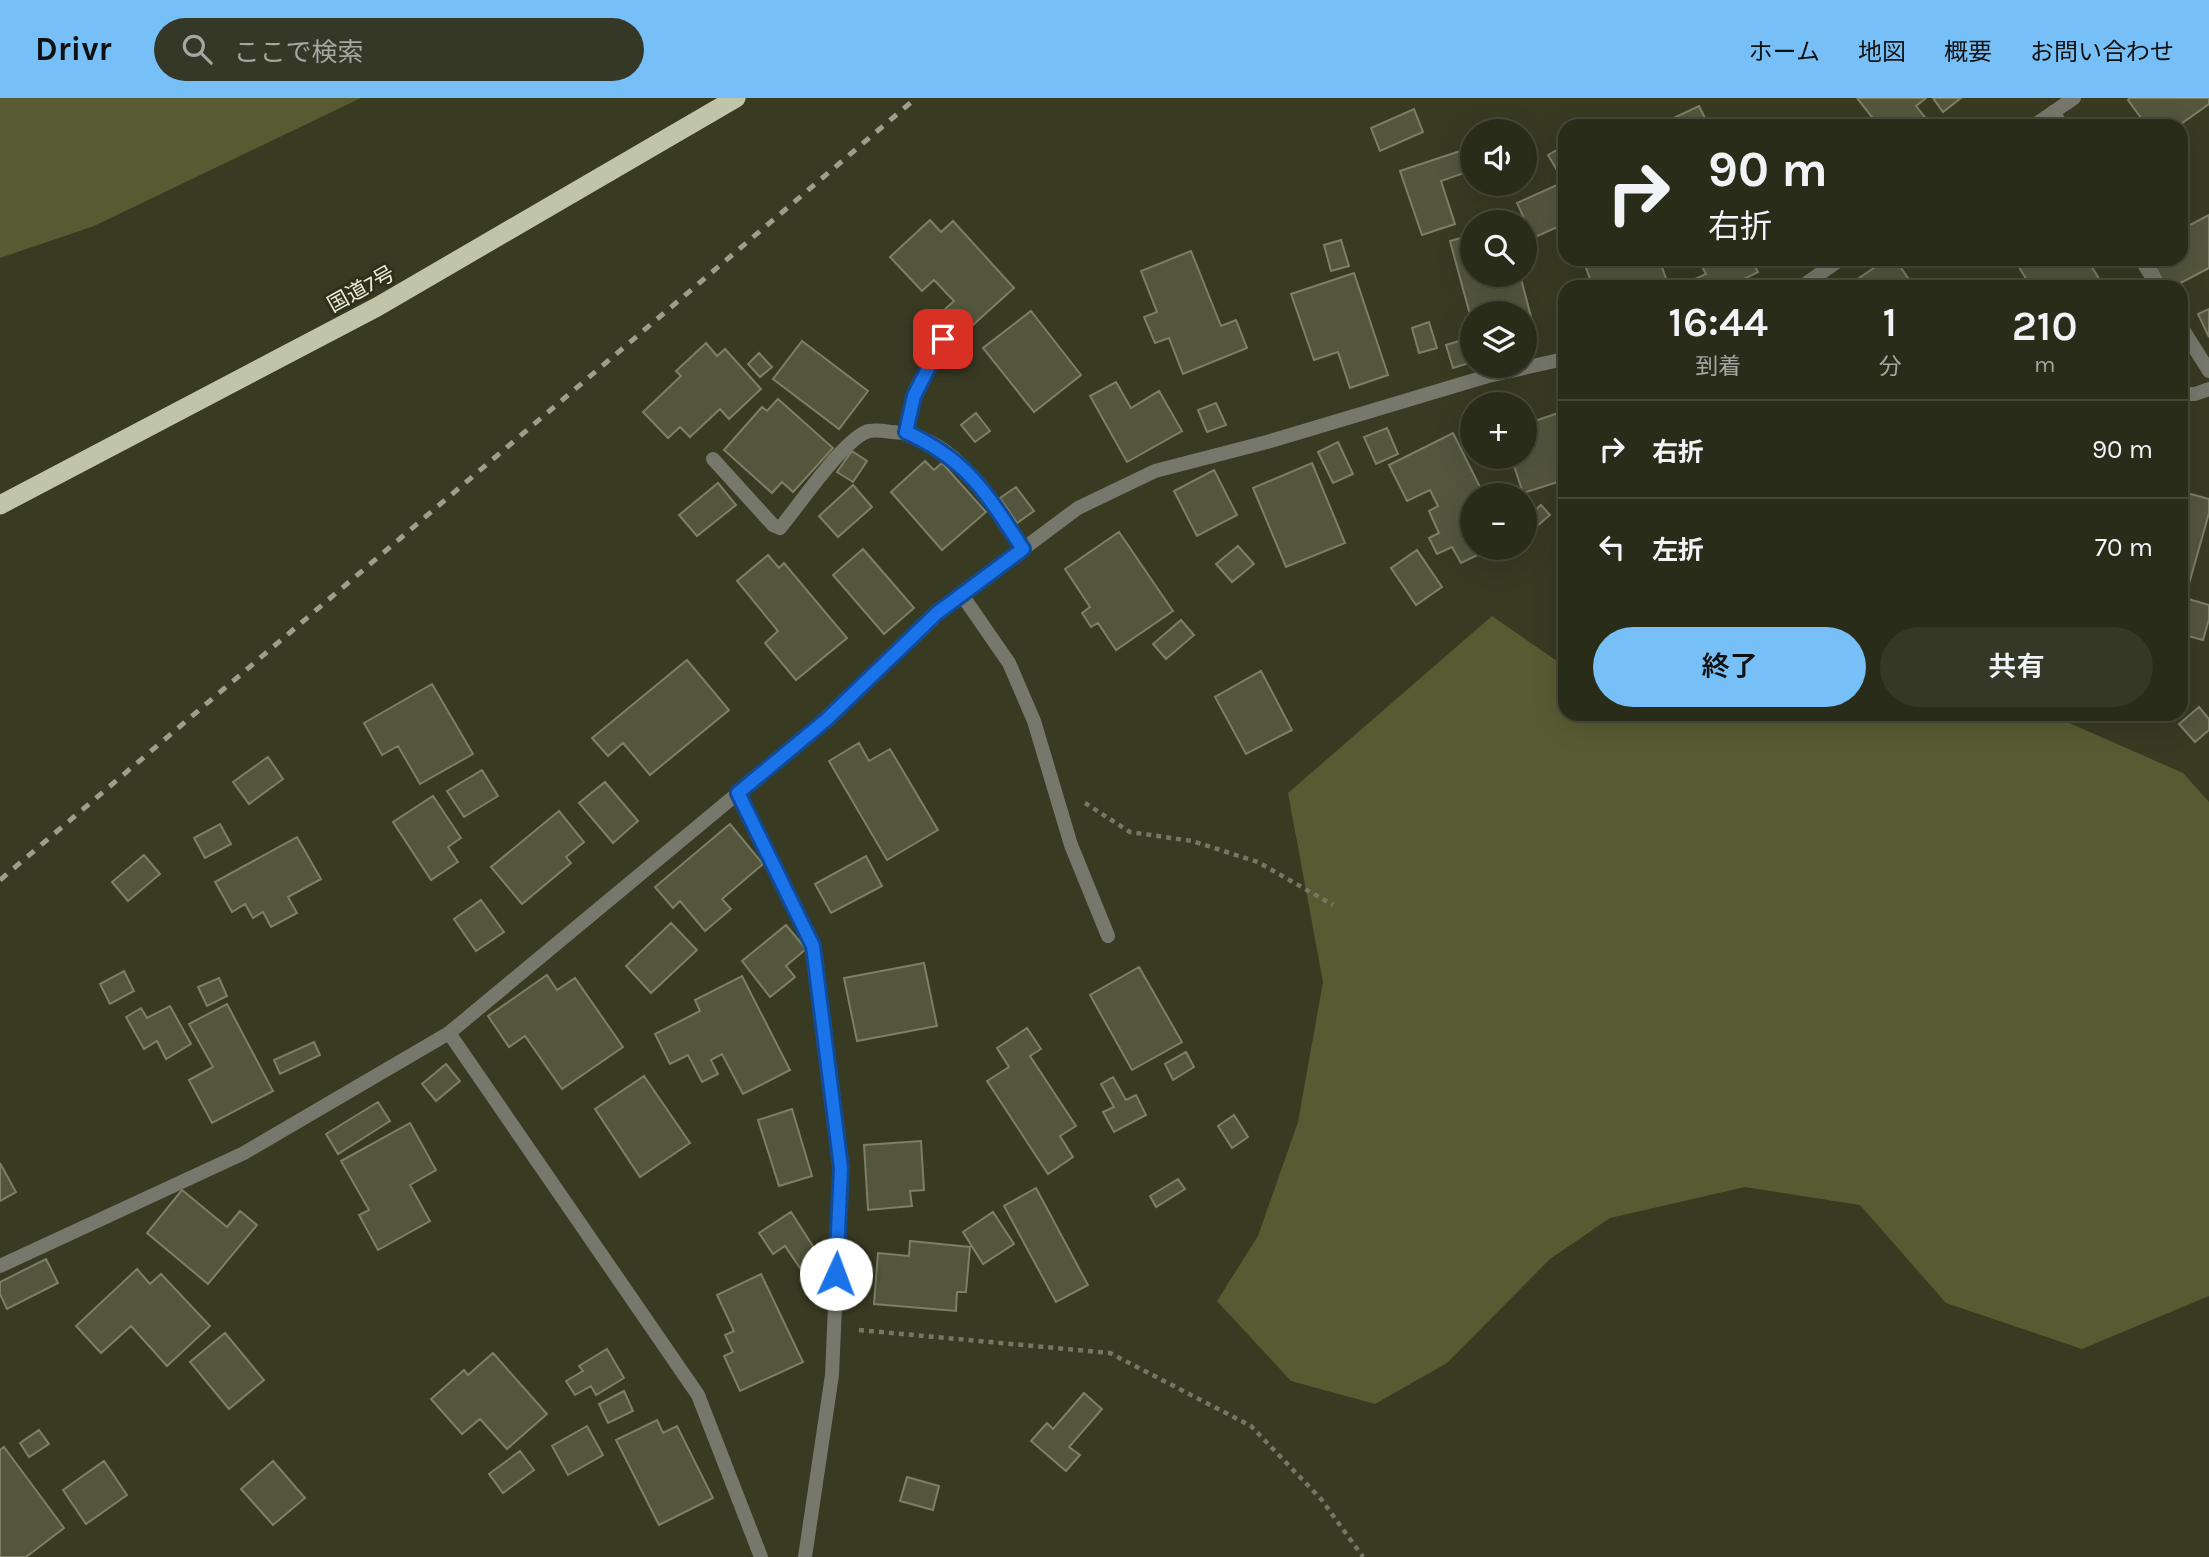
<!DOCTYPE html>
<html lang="ja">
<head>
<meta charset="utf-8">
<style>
  :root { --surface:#2a2c1a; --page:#363827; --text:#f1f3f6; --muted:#a5a7a2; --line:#464839; --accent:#77c0f7 }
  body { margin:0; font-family:Karla,"Noto Sans JP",sans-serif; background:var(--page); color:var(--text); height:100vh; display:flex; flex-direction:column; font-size:26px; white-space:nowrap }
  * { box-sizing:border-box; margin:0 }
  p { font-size:23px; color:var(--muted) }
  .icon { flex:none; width:38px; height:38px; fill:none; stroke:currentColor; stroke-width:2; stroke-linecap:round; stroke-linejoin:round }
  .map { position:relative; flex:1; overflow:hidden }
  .side { position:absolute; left:1558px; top:182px; width:630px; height:441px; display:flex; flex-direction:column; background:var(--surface); border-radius:21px; box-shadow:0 7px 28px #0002,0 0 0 2px var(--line) }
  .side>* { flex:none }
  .top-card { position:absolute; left:1558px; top:21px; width:630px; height:147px; border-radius:21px; box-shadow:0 7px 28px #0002,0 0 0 2px var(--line); background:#2a2c1a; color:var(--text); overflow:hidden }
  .controls { position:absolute; left:1460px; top:21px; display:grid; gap:14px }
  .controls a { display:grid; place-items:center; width:77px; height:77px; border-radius:50%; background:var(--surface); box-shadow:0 7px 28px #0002,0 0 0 2px var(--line); font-size:35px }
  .pin { position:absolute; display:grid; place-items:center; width:60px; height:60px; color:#fff; margin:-30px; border-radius:14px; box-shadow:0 4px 10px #0006 }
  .me { position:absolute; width:77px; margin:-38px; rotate:2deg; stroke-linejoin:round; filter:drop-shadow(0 0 5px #0008) }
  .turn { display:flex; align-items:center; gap:24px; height:147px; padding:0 35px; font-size:32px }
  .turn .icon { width:91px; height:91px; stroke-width:2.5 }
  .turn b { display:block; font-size:49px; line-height:60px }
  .eta { display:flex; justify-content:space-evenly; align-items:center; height:119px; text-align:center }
  .eta b { font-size:42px; font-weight:600; line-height:49px }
  .cta { display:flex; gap:14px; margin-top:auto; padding:14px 35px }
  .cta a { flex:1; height:80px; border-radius:42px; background:var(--accent); color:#111; font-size:28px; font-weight:600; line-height:80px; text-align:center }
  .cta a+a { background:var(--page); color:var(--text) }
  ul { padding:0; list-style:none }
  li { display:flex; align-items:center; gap:21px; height:98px; padding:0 35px; border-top:2px solid var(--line) }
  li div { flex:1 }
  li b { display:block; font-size:26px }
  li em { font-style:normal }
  header { display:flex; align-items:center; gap:42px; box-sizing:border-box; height:98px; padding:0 35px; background:var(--accent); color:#111 }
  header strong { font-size:33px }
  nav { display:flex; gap:38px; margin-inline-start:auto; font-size:24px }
  .search { width:490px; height:63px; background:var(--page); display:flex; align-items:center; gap:18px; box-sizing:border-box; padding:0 24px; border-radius:38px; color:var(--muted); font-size:26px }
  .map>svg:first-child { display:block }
  .green { fill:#585b32 }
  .building { fill:#53563d; stroke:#7c7f65; stroke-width:2 }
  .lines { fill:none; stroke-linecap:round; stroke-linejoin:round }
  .path { stroke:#757762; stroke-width:4.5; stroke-dasharray:5 5; stroke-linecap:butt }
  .minor { stroke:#76786c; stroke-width:14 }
  .trunk { stroke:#c0c4a9; stroke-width:19 }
  .rail { stroke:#9d9f8c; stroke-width:5; stroke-dasharray:9 9; stroke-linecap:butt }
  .route-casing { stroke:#114b97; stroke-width:18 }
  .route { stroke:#1a73e8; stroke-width:12 }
  .labels { text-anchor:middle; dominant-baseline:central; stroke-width:6; stroke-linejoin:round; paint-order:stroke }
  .street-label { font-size:21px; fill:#eaecdd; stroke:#2e3018 }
</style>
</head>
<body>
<header>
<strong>Drivr</strong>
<div class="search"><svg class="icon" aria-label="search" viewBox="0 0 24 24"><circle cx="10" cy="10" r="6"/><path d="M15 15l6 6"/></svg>ここで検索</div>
<nav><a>ホーム</a><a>地図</a><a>概要</a><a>お問い合わせ</a></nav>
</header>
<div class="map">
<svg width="2209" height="1459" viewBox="0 0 2209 1459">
  <rect width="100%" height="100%" fill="#383a22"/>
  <path class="green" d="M0 0H361L94 128 0 160Z
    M1492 518 1554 561 1564 562V616H2049L2183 675 2209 704V1198L2082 1251 1946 1205 1860 1107 1745 1089 1610 1120 1550 1161 1447 1265 1375 1306 1291 1283 1217 1203 1258 1138 1298 1024 1323 884 1288 695Z"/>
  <path class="building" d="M1857 0H1926L1916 8 1928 23 1921 28H1879Z
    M1933 0H1961L1943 14Z
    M2130 0H2209V6L2178 28H2147L2128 2Z
    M1699 8 1709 28H1667L1665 24Z
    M1414 11 1423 34 1380 53 1371 30Z
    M1564 48V71L1558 74 1548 57Z
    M1460 53 1467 74 1441 83 1455 126 1422 137 1400 73Z
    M1559 86 1564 98V126L1533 140 1517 105Z
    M2209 117V170L2173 189H2166L2151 161H2180V132Z
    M930 122 941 134 953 123 1014 190 965 234 944 212 954 203 934 182 922 193 890 159Z
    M1472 137V177H1520L1533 226 1524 229V215H1472V224L1450 143Z
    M1341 142 1349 168 1331 173 1324 147Z
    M1191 153 1221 228 1236 222 1247 250 1183 276 1169 240 1155 245 1144 219 1157 214 1141 173Z
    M1602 161H1659L1668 186 1660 189H1593L1586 170 1603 164Z
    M1698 161H1751L1758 174 1728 189H1698L1695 181 1706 176Z
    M1887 161H1895L1914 189H1846Z
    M2014 161H2087L2101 184 2093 189H2031Z
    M1354 175 1388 277 1350 290 1338 254 1314 262 1291 196Z
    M2209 211V239L2198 216Z
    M1031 213 1081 277 1034 314 983 250Z
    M1429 224 1437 250 1419 255 1412 230Z
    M1469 240 1472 264 1453 270 1446 247Z
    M802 243 868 293 839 331 773 281Z
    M706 245 717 258 725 251 761 291 729 321 720 311 690 339 680 329 668 340 643 314 681 278 676 273Z
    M759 255 772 269 760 279 748 266Z
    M1116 284 1131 310 1159 293 1182 333 1127 364 1090 298Z
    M778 301 833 350 793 394 782 384 772 395 724 352 762 309 767 313Z
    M1216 305 1226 327 1207 334 1198 312Z
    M1530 309 1535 323 1564 313V382L1523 395 1511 359H1524V311Z
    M2185 313 2186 346H2180V314Z
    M976 315 990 333 975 344 961 327Z
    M1387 330 1398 356 1376 366 1364 339Z
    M1453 335 1484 397H1472V450H1492L1461 465 1452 449 1437 456 1429 440 1439 435 1429 413 1438 408 1430 392 1407 403 1389 367Z
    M1338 344 1353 376 1333 385 1318 354Z
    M852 353 867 363 853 384 837 374Z
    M925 363 934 372 942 365 986 414 942 452 891 394Z
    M1312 365 1345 445 1286 469 1253 390Z
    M1214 372 1237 417 1197 438 1174 393Z
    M718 385 736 407 697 438 679 417Z
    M853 387 872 409 838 439 819 418Z
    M1016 389 1034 413 1017 425 1000 400Z
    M2180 393 2209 401V415L2185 500 2209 507V521L2203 542 2180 536Z
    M1541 407 1550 417 1537 428 1529 417Z
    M1119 434 1173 513 1116 552 1098 525 1091 529 1082 515 1090 509 1065 471Z
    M1238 448 1254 466 1232 484 1216 466Z
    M863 451 914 510 884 536 833 477Z
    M1417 452 1442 489 1416 507 1391 470Z
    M768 457 779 470 784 465 847 540 796 582 765 545 778 533 737 483Z
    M1181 522 1194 537 1166 561 1153 546Z
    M687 562 729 612 650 677 623 645 608 658 592 640Z
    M1261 573 1292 632 1246 656 1215 599Z
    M432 586 473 656 420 686 398 648 382 657 364 625Z
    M2199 609 2209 621V632L2195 644 2179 626Z
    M859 645 869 663 890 651 938 732 887 762 829 663Z
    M268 659 283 681 249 706 233 684Z
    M482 672 498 698 464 719 447 693Z
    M605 684 638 723 613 745 579 705Z
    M433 698 461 740 448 749 458 764 431 782 393 724Z
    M559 713 584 744 566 759 571 765 522 806 491 769Z
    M220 726 231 746 205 760 194 740Z
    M730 726 763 766 722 801 731 811 705 833 680 803 673 810 655 789Z
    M297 739 321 781 288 799 297 815 271 829 263 814 253 820 245 806 232 814 215 784Z
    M144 757 160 776 128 803 112 784Z
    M866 758 882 788 831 815 815 786Z
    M481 802 504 834 476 853 454 821Z
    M671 825 697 852 651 895 626 868Z
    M786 827 806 851 786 868 795 879 770 899 742 863Z
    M924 865 937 928 857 943 844 880Z
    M1139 869 1182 944 1132 972 1090 897Z
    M124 873 134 893 110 906 100 886Z
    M547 877 557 892 575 880 623 949 562 991 525 938 509 949 488 918Z
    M742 878 790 972 743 996 722 956 711 962 718 976 702 984 688 957 670 966 655 936 700 913 695 902Z
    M219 880 227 898 207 908 198 889Z
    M227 906 273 993 212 1025 189 982 213 969 189 926Z
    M170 908 191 946 166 961 157 943 144 951 126 919 141 910 147 920Z
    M1027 930 1041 951 1030 958 1076 1028 1060 1038 1073 1059 1048 1076 987 983 1009 969 997 950Z
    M314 944 320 957 280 976 274 962Z
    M1186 954 1194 969 1173 982 1165 966Z
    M446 966 460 983 436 1003 422 986Z
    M644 978 690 1045 640 1079 595 1011Z
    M1113 979 1126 1002 1136 997 1146 1017 1114 1034 1103 1014 1114 1009 1101 986Z
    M378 1004 390 1023 338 1056 326 1036Z
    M792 1011 812 1078 779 1088 758 1022Z
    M1234 1017 1248 1039 1232 1050 1218 1028Z
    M410 1025 436 1072 410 1087 430 1123 378 1152 359 1117 369 1112 341 1063Z
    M921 1043 924 1092 910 1093 912 1108 868 1112 864 1047Z
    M0 1065 16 1094 0 1103Z
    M1178 1081 1185 1091 1156 1109 1150 1098Z
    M1036 1090 1088 1187 1056 1204 1004 1108Z
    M182 1092 227 1129 240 1113 257 1127 208 1186 147 1135Z
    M791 1114 825 1167 806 1179 785 1148 773 1156 759 1135Z
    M993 1114 1014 1146 983 1166 963 1134Z
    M910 1143 970 1149 966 1194H957L956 1213 874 1206 878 1155 909 1158Z
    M46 1161 58 1185 7 1211 0 1196V1184Z
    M137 1171 150 1186 161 1176 210 1228 167 1268 131 1228 101 1255 76 1228Z
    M761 1176 803 1264 740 1293 724 1258 733 1254 725 1237 734 1233 717 1197Z
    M225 1235 264 1282 229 1311 190 1264Z
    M607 1251 624 1280 596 1297 591 1288 575 1297 566 1283 583 1273 579 1268Z
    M493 1255 547 1316 507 1351 480 1321 462 1336 431 1301 464 1272 468 1277Z
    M624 1293 633 1313 608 1325 599 1306Z
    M1084 1295 1102 1311 1069 1349 1080 1357 1066 1373 1031 1343 1047 1325 1053 1331Z
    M657 1322 663 1335 677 1328 713 1400 659 1427 616 1342Z
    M587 1328 603 1357 568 1377 552 1348Z
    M39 1332 49 1346 29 1359 20 1345Z
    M4 1349 64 1430 26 1459H0V1352Z
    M520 1353 534 1372 503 1395 489 1376Z
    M104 1363 127 1397 86 1426 63 1392Z
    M273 1363 305 1400 273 1427 241 1391Z
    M907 1379 939 1388 933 1412 900 1403Z"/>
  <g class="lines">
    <path class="path" d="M1085 705 1130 734 1192 743 1258 764 1333 807
      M859 1232 1110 1255 1251 1328 1321 1401 1363 1459"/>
    <path class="minor" d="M2053 14 2062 28
      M2033 28 2074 0
      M2141 161 2158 189
      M1801 189 1841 161
      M2180 227 2209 273
      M2180 296H2195L2209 291
      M906 334 914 298 943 241
      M713 361 773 427 780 430C800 406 841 345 866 334 873 331 884 333 892 334 956 336 992 404 1023 451
      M962 497 1009 565 1034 623 1071 747 1108 838
      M738 695 813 848 841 1070 832 1277 805 1459
      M449 935 698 1297 761 1459
      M0 1168 244 1055 449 935 826 622 937 515 1078 410 1155 373 1267 344 1488 278 1564 261"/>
    <path class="trunk" d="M0 407 377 209 736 0"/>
    <path class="rail" d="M0 782 916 0"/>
  </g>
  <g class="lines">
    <g class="route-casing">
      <path id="route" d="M836 1176 841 1070 813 848 738 695 826 622 937 515 1023 451C986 395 969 363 906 334L914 298 943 241"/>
    </g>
    <use href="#route" class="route"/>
  </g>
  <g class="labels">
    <g class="street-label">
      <text transform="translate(361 191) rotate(-29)">国道7号</text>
    </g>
  </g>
</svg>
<div class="controls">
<a><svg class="icon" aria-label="sound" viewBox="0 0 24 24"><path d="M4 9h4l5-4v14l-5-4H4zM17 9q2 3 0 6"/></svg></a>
<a><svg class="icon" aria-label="search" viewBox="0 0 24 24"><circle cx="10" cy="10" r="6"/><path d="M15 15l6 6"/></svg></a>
<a><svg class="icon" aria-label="layers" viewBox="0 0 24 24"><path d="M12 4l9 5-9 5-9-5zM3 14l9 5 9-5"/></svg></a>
<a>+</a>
<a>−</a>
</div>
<div class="pin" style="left:943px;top:241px;background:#d93025"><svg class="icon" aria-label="arrive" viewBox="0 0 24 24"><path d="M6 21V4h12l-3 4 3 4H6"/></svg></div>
<svg class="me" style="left:836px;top:1176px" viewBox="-20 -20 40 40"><circle r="19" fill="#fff"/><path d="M0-13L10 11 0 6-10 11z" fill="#1a73e8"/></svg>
<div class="top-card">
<div class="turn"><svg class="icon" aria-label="right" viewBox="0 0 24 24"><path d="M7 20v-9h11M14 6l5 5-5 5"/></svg><div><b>90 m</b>右折</div></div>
</div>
<section class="side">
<div class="eta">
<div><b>16:44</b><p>到着</p></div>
<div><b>1</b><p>分</p></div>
<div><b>210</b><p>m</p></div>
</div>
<ul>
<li><svg class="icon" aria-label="right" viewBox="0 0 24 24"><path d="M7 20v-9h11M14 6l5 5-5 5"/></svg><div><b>右折</b></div><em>90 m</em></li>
<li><svg class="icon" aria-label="left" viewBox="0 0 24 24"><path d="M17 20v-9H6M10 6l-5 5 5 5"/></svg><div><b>左折</b></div><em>70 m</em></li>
</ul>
<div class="cta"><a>終了</a><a>共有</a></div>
</section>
</div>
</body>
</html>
